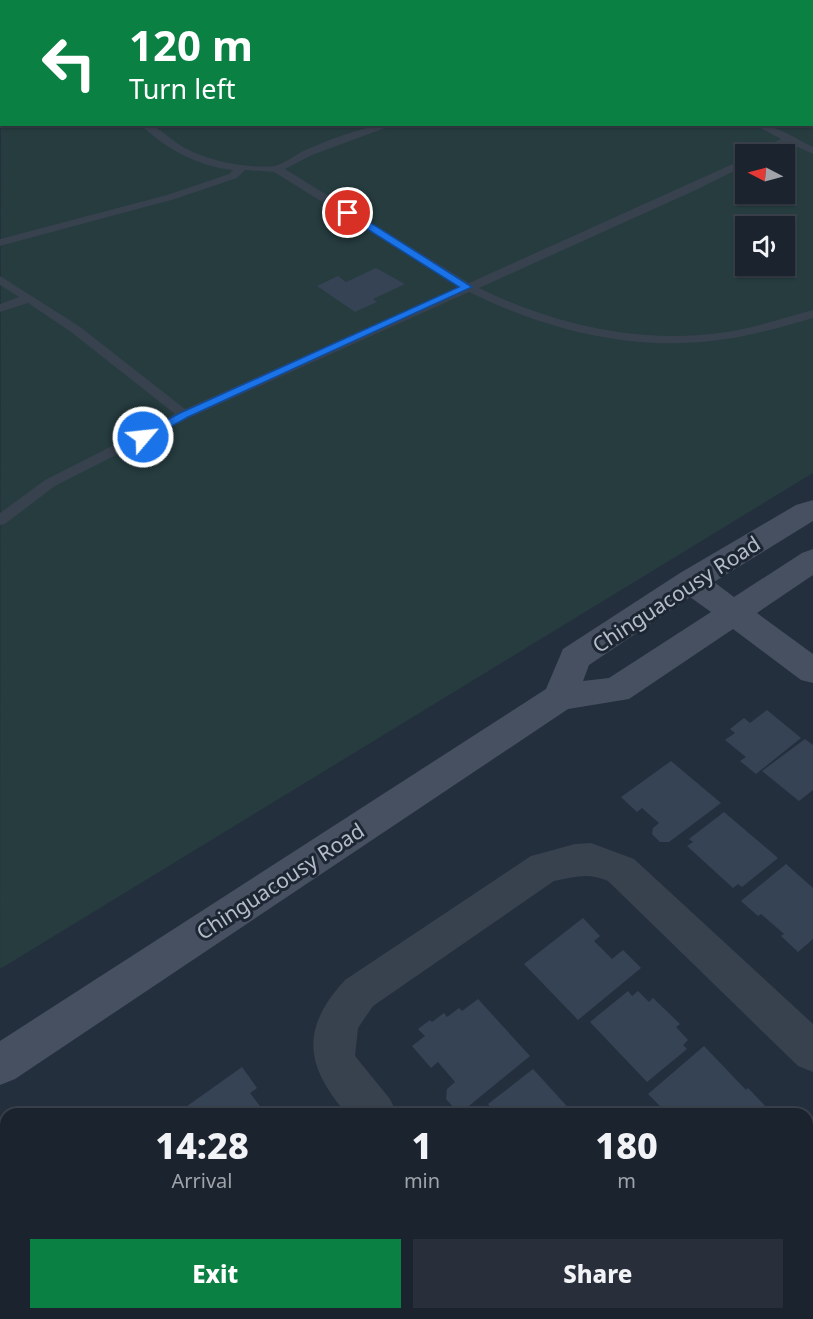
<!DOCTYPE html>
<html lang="en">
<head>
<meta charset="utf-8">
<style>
  :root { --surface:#1b232e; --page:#282f3a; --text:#f1f3f6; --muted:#a0a4aa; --line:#39404a; --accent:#0b8043 }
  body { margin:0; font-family:"Noto Sans",sans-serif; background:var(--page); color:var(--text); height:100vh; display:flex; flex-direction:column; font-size:22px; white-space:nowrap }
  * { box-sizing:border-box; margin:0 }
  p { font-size:20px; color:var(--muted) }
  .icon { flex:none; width:33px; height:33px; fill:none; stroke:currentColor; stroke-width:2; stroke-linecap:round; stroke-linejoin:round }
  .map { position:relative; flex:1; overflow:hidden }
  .panel { position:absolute; left:0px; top:1108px; width:813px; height:212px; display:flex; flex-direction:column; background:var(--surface); border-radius:18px 18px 0 0; box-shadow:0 2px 4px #0004,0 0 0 2px var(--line) }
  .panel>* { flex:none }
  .banner { position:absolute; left:0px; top:0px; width:813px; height:126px; box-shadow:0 2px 4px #0004,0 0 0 2px var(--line); background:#0b8043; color:#fff; overflow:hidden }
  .needle { width:39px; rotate:276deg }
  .controls { position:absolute; left:735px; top:144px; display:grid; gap:12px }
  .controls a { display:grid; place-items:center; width:60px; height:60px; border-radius:0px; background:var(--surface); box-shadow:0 2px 4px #0004,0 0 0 2px var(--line); font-size:30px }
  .pin { position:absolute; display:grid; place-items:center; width:51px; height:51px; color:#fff; margin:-26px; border:3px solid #fff; border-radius:50%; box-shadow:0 2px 6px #0007 }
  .me { position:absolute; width:66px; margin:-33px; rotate:62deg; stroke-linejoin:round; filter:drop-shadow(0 0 4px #0008) }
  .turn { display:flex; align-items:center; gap:21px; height:126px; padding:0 30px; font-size:27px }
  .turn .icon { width:78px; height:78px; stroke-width:2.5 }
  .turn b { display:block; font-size:42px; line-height:51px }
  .eta { display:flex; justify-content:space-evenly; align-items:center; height:102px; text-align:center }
  .eta b { font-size:36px; font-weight:800; line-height:42px }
  .action { display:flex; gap:12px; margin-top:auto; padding:12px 30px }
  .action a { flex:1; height:69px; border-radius:0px; background:var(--accent); color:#fff; font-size:24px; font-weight:800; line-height:69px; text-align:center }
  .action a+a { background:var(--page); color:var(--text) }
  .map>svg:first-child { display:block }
  .green { fill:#263c3f; fill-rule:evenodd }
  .building { fill:#364354 }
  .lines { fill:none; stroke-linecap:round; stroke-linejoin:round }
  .lane { fill:#38414e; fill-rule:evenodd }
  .street { fill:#38414e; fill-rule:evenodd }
  .secondary { fill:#465061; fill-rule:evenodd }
  .primary { fill:#56606e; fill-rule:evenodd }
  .route { fill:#1a73e8; stroke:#114b97; stroke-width:1.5 }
  .labels { text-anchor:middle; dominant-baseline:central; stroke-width:6; stroke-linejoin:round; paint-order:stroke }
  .street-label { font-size:21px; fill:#b4bcc9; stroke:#1d2633 }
</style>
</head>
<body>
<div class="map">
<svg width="813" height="1319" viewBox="0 0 813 1319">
  <rect width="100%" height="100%" fill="#242f3e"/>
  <path class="green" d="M103 0H649L654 1 99 2Z
    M1 37 2 124H812L813 55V473L0 969ZM746 154H784V194H746ZM746 226H784V266H746Z"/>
  <path class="building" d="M376 268 405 284 373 299 377 302 355 312 317 286 338 276 346 282Z
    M767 710 801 738 756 774 740 761 746 757 725 740 735 733 730 729 744 718 750 723Z
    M805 739 813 745V790L799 801 762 771Z
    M671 761 721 803 669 842H660L652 834 653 828 659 823 642 808 637 812 621 797Z
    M724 812 778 858 742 887 738 884 733 888 687 846 693 842 689 839Z
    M786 864 813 888V939L798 952 781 936 784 934 761 914 758 916 741 901Z
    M583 918 600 936 594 941 612 959 623 950 641 968 578 1020 524 964Z
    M628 991 632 996 638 991 649 1002 653 998 680 1024 676 1027 688 1040 683 1045 687 1049 647 1082 590 1022Z
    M478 999 530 1056 464 1110 455 1109 446 1099 447 1089 455 1082 438 1062 431 1068 412 1046 425 1036 418 1029 430 1020 432 1022 444 1013 447 1017 459 1008 462 1011Z
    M704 1046 746 1090 748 1088 767 1108 759 1114H668L648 1094Z
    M242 1067 257 1088 250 1093 266 1114H176Z
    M533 1069 574 1114H484L492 1109 488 1104Z
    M807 1154 813 1157V1210L807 1216Z
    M813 1228V1259L807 1253V1234Z
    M87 1314H197L200 1319H90Z
    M309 1314H375L369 1319H312Z
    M395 1314H429L433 1319H389Z
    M650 1314H708L703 1319H655Z
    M726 1314H753L758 1319H720Z"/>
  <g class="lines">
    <path class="lane" d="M379 0H388L378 2Z
      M517 0H527L528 2H518Z
      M813 18V24L812 25V19Z
      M0 111H2V117H0Z
      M140 124C158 124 166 136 180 145 203 160 247 169 274 166 283 164 294 156 303 151 328 140 368 124 396 124L312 155 285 169 469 283 746 158V165L696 190 479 288C553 324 636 344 719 333 751 329 782 318 813 310V318C782 327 751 336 719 340 633 352 546 330 469 292L189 418 55 486 5 524 0 525V513L45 480 175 414 71 332 28 303 0 312V304L19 297 0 285V276L79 326 185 409 459 287 274 172 245 170 237 178 175 199 0 246V239L167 195 229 174 233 170C199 167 164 148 140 124Z
      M753 124C775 124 794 138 813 147V154L789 143 765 154H753L754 152 781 139Z"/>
    <path class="street" d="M591 843 634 859 813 1024V1072L798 1066 608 881C589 872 573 877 554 881L373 1006 358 1028 355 1056 390 1099 397 1114H347C305 1066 300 1029 345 980L531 856 575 844Z
      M507 1314H557L559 1319H509Z"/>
    <path class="secondary" d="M813 500V521L714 582 734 597 802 553 813 549V575L757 613 813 654V683L801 680 733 629 629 699 568 709 15 1079 0 1085V1041L546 689 563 649 680 573 796 505ZM690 597 711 612 609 678 583 681 589 665Z"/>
    <path class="primary" d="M669 0H690L691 2H670Z
      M727 0H748L749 2H728Z
      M813 38V50H812V39Z"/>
  </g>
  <path class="route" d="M345 211H352L472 287 188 417 147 440H139V435L180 413 459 287 345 215Z"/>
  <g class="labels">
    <g class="street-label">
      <text transform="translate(676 594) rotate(-33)">Chinguacousy Road</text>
      <text transform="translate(280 881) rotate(-33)">Chinguacousy Road</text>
    </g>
  </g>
</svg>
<div class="controls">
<a><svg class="needle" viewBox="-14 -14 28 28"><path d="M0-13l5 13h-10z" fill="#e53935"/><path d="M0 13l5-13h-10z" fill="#a0a4aa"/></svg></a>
<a><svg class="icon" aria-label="sound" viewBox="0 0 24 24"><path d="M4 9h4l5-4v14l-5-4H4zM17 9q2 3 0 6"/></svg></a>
</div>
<div class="pin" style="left:348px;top:213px;background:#d93025"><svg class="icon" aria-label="arrive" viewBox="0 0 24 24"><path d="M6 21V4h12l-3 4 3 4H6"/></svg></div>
<svg class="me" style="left:143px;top:437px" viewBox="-20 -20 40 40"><circle r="17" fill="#1a73e8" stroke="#fff" stroke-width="3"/><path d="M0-11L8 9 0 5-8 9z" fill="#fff"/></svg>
<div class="banner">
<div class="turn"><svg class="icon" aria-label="left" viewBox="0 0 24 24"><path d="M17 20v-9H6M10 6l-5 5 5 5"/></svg><div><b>120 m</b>Turn left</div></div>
</div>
<section class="panel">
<div class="eta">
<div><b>14:28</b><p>Arrival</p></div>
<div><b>1</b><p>min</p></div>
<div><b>180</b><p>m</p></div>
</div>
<div class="action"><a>Exit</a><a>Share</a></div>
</section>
</div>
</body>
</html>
